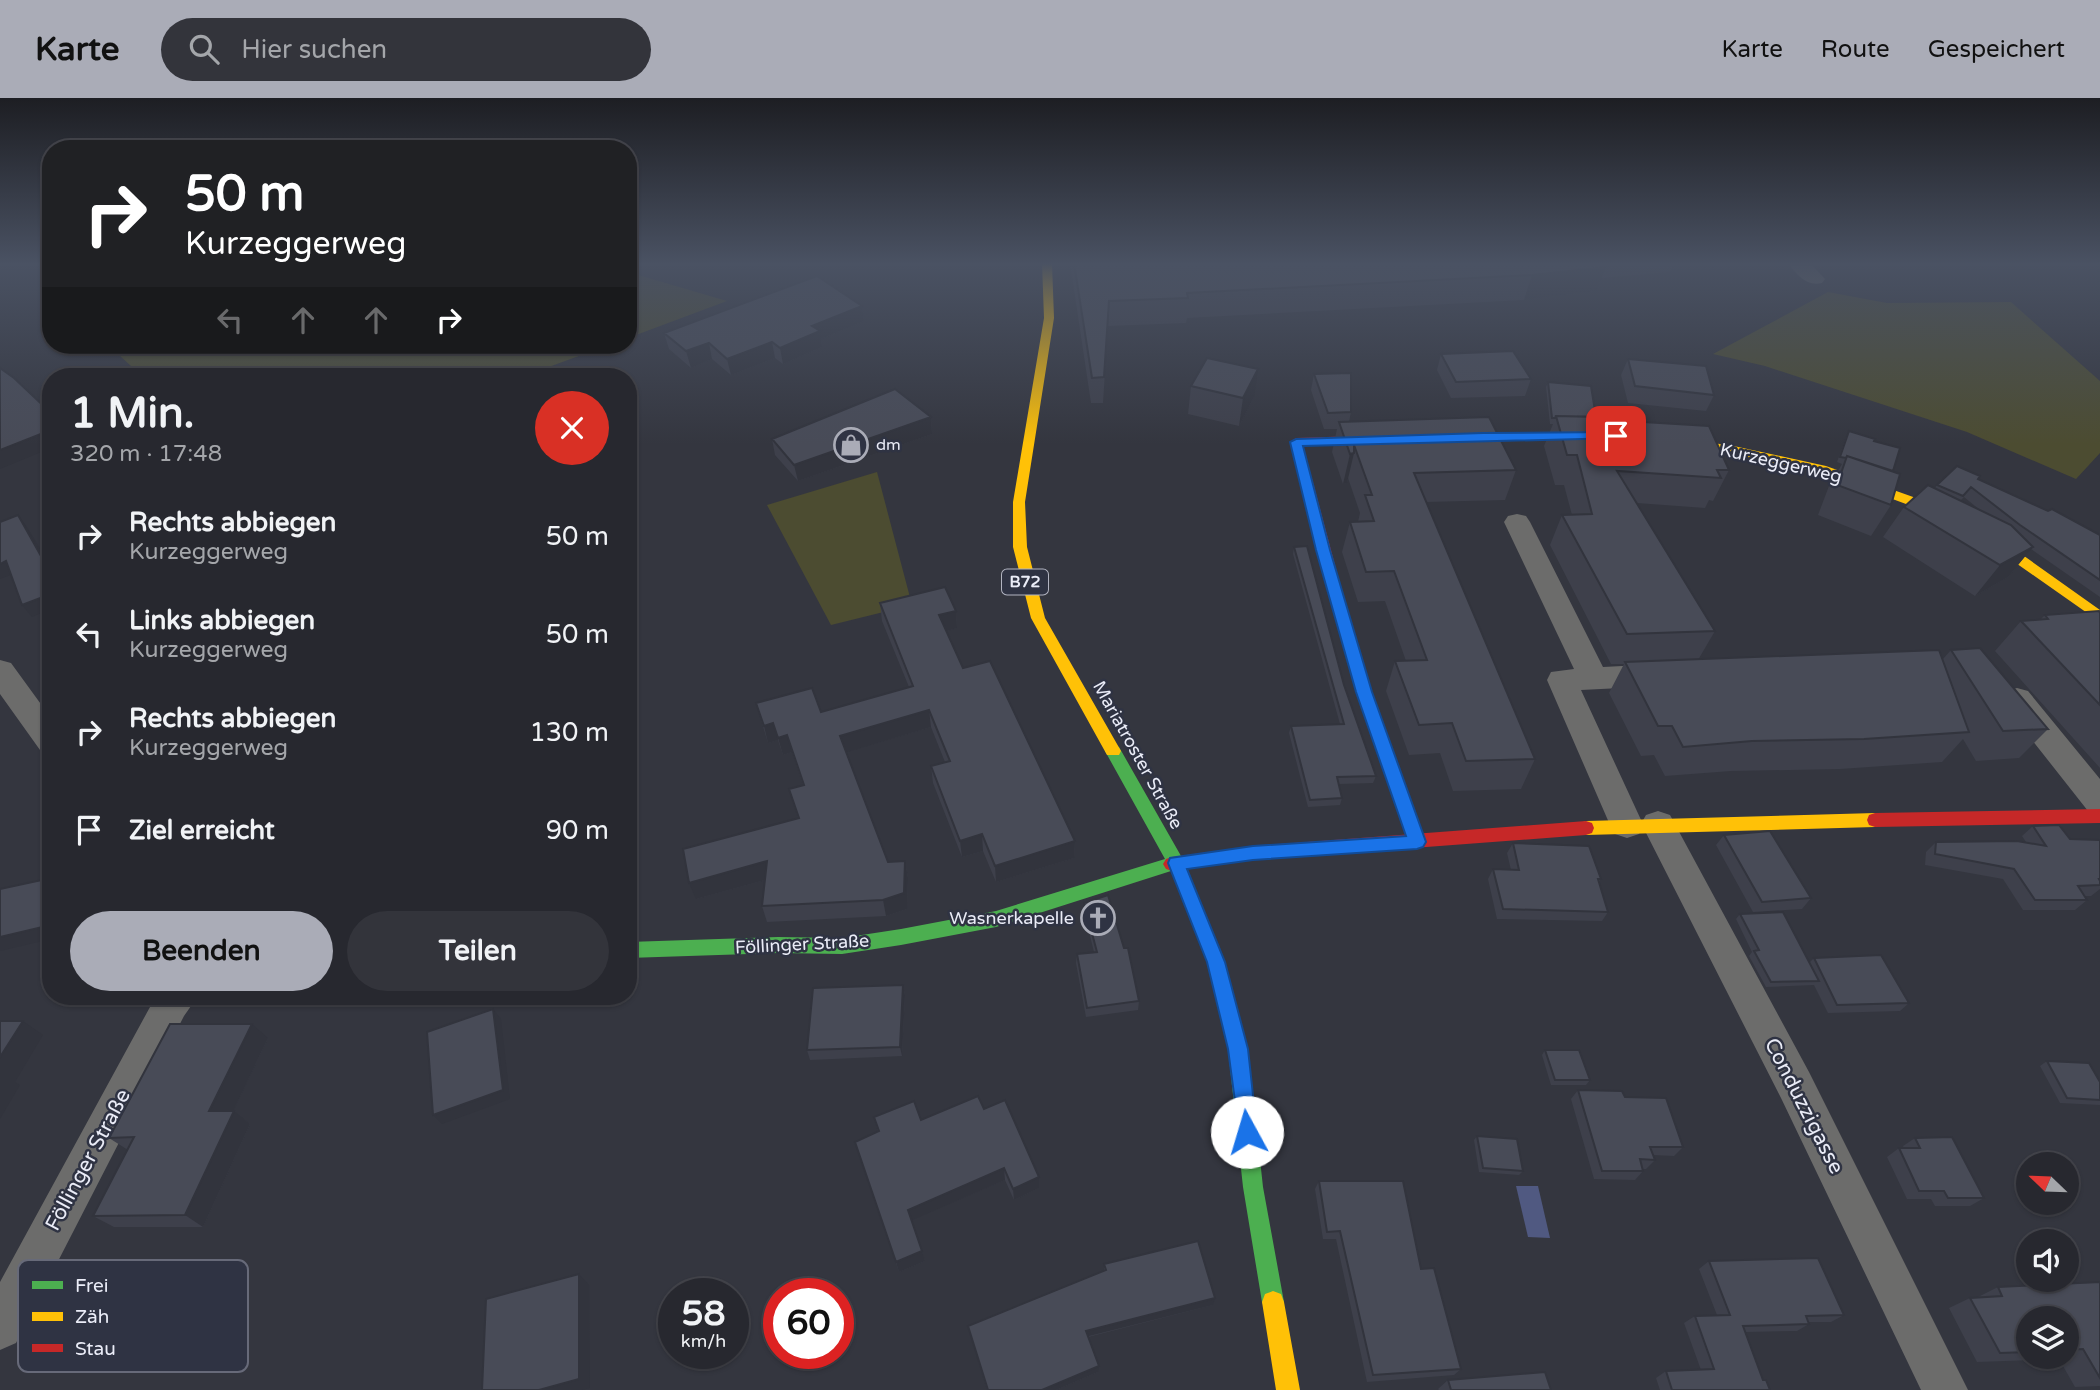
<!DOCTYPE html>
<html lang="de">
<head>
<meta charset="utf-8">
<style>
  :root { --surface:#27282f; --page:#33343b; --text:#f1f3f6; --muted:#a4a6aa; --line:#43444b; --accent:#aaacb7 }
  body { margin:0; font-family:"Varela Round",sans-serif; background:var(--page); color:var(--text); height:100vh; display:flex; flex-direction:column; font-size:26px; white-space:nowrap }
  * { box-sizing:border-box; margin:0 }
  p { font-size:23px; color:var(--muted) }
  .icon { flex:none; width:38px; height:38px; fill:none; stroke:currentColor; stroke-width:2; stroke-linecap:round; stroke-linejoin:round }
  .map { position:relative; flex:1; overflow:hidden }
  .drawer { position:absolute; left:42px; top:270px; width:595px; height:637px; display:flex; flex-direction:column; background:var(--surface); border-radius:28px; box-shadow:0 2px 5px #0004,0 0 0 2px var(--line) }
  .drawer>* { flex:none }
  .guide { position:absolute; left:42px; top:42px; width:595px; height:214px; border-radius:28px; box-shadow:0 2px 5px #0004,0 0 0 2px var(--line); background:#202124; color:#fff; overflow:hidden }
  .needle { width:46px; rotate:293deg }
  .tools { position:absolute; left:2016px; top:1054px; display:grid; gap:14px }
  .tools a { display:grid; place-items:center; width:63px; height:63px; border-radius:50%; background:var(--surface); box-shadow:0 2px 5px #0004,0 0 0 2px var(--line); font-size:35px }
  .speed { position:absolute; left:658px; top:1180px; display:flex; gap:14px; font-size:35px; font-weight:700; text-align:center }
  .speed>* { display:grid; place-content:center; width:91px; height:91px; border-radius:50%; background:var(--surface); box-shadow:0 2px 5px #0004,0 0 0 2px var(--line); line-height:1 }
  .speed small { font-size:18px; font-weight:400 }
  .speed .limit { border:10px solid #d22; background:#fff; color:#111 }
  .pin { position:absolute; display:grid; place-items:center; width:60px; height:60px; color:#fff; margin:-30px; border-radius:14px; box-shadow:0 4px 10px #0006 }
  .me { position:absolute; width:77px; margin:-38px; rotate:354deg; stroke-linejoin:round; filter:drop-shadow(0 0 5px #0008) }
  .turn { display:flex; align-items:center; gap:24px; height:147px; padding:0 28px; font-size:32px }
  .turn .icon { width:91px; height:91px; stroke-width:2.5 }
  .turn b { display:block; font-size:49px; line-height:60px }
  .lanes { display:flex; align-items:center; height:66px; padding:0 28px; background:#0003; justify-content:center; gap:35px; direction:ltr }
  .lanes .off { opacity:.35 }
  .round { display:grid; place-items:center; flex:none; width:74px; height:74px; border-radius:37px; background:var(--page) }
  .summary { display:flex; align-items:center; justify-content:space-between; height:119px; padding:0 28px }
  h1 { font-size:42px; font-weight:800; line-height:52px }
  .button { display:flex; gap:14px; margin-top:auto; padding:14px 28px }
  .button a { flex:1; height:80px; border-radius:42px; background:var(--accent); color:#111; font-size:28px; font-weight:800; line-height:80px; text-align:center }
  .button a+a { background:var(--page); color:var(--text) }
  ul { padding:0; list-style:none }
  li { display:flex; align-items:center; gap:21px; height:98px; padding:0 28px }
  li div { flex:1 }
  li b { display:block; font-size:26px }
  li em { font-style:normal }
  header { display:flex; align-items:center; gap:42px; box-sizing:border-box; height:98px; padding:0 35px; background:var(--accent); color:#111 }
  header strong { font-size:33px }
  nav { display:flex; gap:38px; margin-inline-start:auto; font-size:24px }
  .search { width:490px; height:63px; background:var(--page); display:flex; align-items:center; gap:18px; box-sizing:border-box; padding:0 24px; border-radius:38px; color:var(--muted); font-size:26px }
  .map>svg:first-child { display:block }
  .green { fill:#4c4c31 }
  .water { fill:#505981 }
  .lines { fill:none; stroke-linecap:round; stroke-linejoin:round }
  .street { fill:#6c6c6b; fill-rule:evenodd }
  .fast { fill:#4caf50; fill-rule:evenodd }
  .slow { fill:#ffc107; fill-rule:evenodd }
  .jam { fill:#c62828; fill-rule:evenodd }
  .wall { fill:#3e404b; fill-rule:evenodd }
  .shaded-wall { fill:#32343d }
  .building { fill:#484b57; stroke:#32343d; stroke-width:2 }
  .route { fill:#1a73e8; stroke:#114b97; stroke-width:2 }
  .labels { text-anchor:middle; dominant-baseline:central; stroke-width:5; stroke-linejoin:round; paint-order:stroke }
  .far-poi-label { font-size:16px; fill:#eaecf7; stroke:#2f3343; text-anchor:start }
  .shield { fill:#2f3343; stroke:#b2b4c1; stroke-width:2 }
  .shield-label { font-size:16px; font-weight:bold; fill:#eaecf7 }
  .street-label { font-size:18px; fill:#eaecf7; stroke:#2f3343 }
  .poi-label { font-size:18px; fill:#eaecf7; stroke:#2f3343; text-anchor:end }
  .near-street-label { font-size:21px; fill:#eaecf7; stroke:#2f3343 }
  .key { fill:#2f3343; stroke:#676a79; stroke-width:2 }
  .key-label { font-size:19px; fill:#eaecf7 }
</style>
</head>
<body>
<header>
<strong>Karte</strong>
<div class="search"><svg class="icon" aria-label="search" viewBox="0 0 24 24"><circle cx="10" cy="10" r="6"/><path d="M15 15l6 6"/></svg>Hier suchen</div>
<nav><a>Karte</a><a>Route</a><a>Gespeichert</a></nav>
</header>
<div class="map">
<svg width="2100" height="1292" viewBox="0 0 2100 1292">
  <rect width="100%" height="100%" fill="#34363f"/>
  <path class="green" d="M628 174 727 203 628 240Z
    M1828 194 1887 205 2011 204 2100 283V355L2076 381 1967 334 1765 268 1713 256Z
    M108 247H609L524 278H142Z
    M877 374 912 507 831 527 767 407Z"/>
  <path class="water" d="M1516 1088H1538L1550 1140 1528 1139Z"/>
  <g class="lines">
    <path class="street" d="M1788 165H1810L1825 181 1822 185C1807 189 1797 177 1788 165Z
      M1517 416 1526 418 1530 424 1603 569 1661 566 1672 569 1676 577 1672 585 1661 588 1581 592 1642 724 1646 717 1658 713 1670 717 1809 974 1968 1292H1921L1781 1000 1643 729 1639 736 1627 740 1615 736 1610 727 1547 582 1551 574 1574 571 1504 424 1508 418Z
      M0 562 11 565 51 620V656L40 652 0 596Z
      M2017 590 2028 593 2100 681V717L2088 713 2006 609 2002 601 2006 593Z
      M156 898H198L184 918 16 1245 0 1252V1184Z"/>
    <path class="fast" d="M1600 334 1606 338 1604 341 1447 343 1441 339 1447 335Z
      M1340 507 1347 512 1372 594 1425 744 1423 749 1417 751 1411 749 1409 744 1356 594 1333 512Z
      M1113 647 1119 649 1185 765 1225 864 1248 951 1263 1089 1284 1204 1281 1212 1273 1215 1265 1212 1262 1204 1243 1089 1228 951 1207 864 1171 773 996 829 901 847 842 856 778 855 628 860V844L778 839 842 840 901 831 996 813 1165 761 1105 653 1107 649Z"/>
    <path class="slow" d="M1042 165H1052L1054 220 1025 404 1027 449 1045 520 1121 653 1119 657H1107L1031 520 1013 449V404L1044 220Z
      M1667 340 1729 347 1826 368 1916 400 2003 443 2100 512V524L1993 449 1906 406 1822 375 1729 355 1663 347 1661 344Z
      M1875 715 1881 717 1883 722 1881 727 1875 729 1586 737 1580 735 1578 730 1580 725 1586 723Z
      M1273 1193 1281 1196 1284 1204 1300 1292H1276L1262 1204 1265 1196Z"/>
    <path class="jam" d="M1387 337 1393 341 1391 344 1303 347 1347 512 1340 517 1333 512 1290 344 1296 340Z
      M2100 711V725L1875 729 1869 727 1867 722 1869 717 1875 715Z
      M1586 723 1592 725 1594 730 1592 735 1586 737 1253 762 1172 773 1166 771 1163 766 1166 761 1172 759 1253 748Z"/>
  </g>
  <path class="wall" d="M1070 165H1674L1670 174 1601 180 1596 193 1524 202 1187 220 1186 225 1108 228 1103 305H1091Z
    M1813 165H1864L1863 167 1817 169Z
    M862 208 864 223 821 241 822 249 783 266 775 260 731 277 712 261 691 270 669 251 664 235Z
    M1441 256 1531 281 1525 298 1451 300 1437 272Z
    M1628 261 1714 297 1706 313 1628 305 1621 277Z
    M1314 276 1351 314 1349 324 1516 372 1505 402 1426 404 1535 661 1521 691 1453 693 1440 655 1409 657 1386 593 1395 563H1406L1385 503 1358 504 1342 454 1350 424H1358L1360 415 1348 380 1347 385 1343 386 1332 354 1337 331H1324L1311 292Z
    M1548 284 1596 319 1611 322 1729 372 1713 403 1709 402 1705 410 1637 405 1715 533 1698 562 1943 561 1951 552 2048 631 2019 660 1976 663 1963 641 1942 664 1840 671 1731 673 1665 678 1654 657 1641 658 1609 595 1624 566H1611L1550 447 1562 417H1572L1564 387H1555L1544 348 1553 326H1550L1546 289Z
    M1191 288 1254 299 1239 328 1188 316Z
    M931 319 932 336 798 383 775 357 772 341Z
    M1849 333 1874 343 1893 373 1891 407 1871 438 1818 417 1829 388 1842 366 1837 364 1846 339Z
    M1978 382 2100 437V499L2031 451 2008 479 1975 498 1883 439 1904 409 1935 390 1937 387ZM1964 399 1980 412 1960 403Z
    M1294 449 1344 587 1376 678 1373 685 1339 686 1342 700 1340 707 1308 709 1289 635 1291 628 1340 626 1293 456Z
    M880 505 956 513 957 530 946 533 963 570 1075 743 1074 760 996 784 983 753 962 759 933 685 931 668 945 664 931 629 846 654 888 764 905 763 908 780 907 811 886 818 767 824 762 808 765 782 696 801 798 720 789 691 803 687 792 654 783 657 778 642 768 645 756 605 821 614 909 589 882 523Z
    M2100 515V670L1995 553 2021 523 2041 521 2045 517Z
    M2033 728 2070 741 2100 742V791L2091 798H2084L2087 802 2075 812H2023L2003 781 1925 767 1926 754 1936 744H2026L2022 738Z
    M1724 737 1811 800 1802 811 1753 814 1716 747Z
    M1513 745 1601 781 1599 784 1608 814 1602 823 1497 821 1488 781 1493 771 1511 772 1507 755Z
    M1084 805 1139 903 1138 912 1086 919 1076 865 1077 856 1094 854 1084 814Z
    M1740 816 1809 865 1814 860 1909 905 1900 913 1828 915 1814 887 1766 889 1749 858 1752 854 1736 821Z
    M903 887 905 897 902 958 810 962 807 952Z
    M268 940 233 1013 250 1026 203 1129H114L93 1118 128 1052 109 1040Z
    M1545 952 1590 982 1586 987H1551L1542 957Z
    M2047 963 2100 984V1007L2060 1005 2040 968Z
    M1578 992 1625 999 1683 1049 1674 1058 1653 1057 1655 1062 1646 1071H1642L1643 1073 1635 1082 1594 1081 1571 1001Z
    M984 1011 1039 1079V1090L1014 1102 1005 1082 911 1122 925 1163 899 1174 855 1044 878 1034 874 1019 921 1022Z
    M1477 1038 1523 1073 1519 1077 1479 1074 1474 1042Z
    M1915 1040 1984 1100 1970 1108H1935L1931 1101H1907L1887 1059 1899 1050H1904L1903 1048Z
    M1319 1083 1421 1171 1461 1271 1454 1277 1367 1284 1336 1141H1323L1315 1091Z
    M1709 1163 1844 1217 1831 1224H1809V1226L1797 1233 1745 1234 1763 1282 1770 1292H1660L1656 1280 1666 1273 1701 1272 1684 1225 1695 1218 1717 1217 1699 1171Z
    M1104 1166 1213 1207 1088 1239 1098 1274 1056 1292H987L968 1228 1104 1173Z
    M2100 1184V1288L2075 1289 2059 1261 1977 1264 1949 1210 1970 1200 1978 1199 1998 1189ZM2028 1220H2067V1258H2028Z
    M1448 1282 1551 1292H1439L1438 1291Z"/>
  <path class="shaded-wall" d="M1606 169 1596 193 1524 202 1532 177Z
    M862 208 864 223 821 241 822 249 783 266 780 250 812 228Z
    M772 244 775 260 731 277 727 261Z
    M709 245 712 261 691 270 686 253Z
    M1258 271 1254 299 1239 328 1243 300Z
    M931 319 932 336 798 383 794 367Z
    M51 332V350L0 371V352Z
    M1354 355 1347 385 1343 386 1350 356Z
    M18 417 27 429 44 457 51 465V479L41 458Z
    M2033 449 2008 479 1975 498 2000 467Z
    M6 463 16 475 0 481V466Z
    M51 496V511L32 519 22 507Z
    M956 513 957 530 940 535 939 517Z
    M929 612 931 629 844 655 840 638Z
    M773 625 778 642 768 645 764 628Z
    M787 637 792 654 783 657 778 640Z
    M982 736 983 753 962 759 960 743Z
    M1075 743 1074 760 996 784 995 768Z
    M767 763 772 780 696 801 689 785Z
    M905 763 908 780 907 811 886 818 883 802Z
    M51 827V841L0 853V839Z
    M903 887 905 897 902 958 900 949Z
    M493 911 501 921 510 1001 442 1026 433 1017Z
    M23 923 43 937 15 984 20 987 0 1021V959Z
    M252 926 268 940 227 1026 209 1013Z
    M234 1013 250 1026 203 1129 185 1117Z
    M1004 1070 1005 1082 910 1123 908 1112Z
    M1039 1079V1090L1014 1102 1013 1091Z
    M922 1153 925 1163 899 1174 896 1164Z
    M579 1176 589 1187 590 1290 582 1292H539Z
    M1215 1200 1213 1207 1085 1239 1086 1233Z
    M1099 1268 1098 1274 1056 1292H1042Z"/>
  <path class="building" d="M1074 165H1602L1606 169 1532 177 1187 195 1188 200 1109 203 1104 279 1092 280Z
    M817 178 862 208 812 228 820 233 780 250 772 244 727 261 709 245 686 253 664 235Z
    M1513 253 1531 281 1456 284 1441 256Z
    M1207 260 1258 271 1243 300 1191 288Z
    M1628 261 1706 268 1714 297 1635 288Z
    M0 270 14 280 51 315V332L0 352Z
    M1351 275V314L1328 315 1314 276Z
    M1548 284 1591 288 1596 319 1556 318 1555 320H1552Z
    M895 291 931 319 794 367 772 341Z
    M1556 318 1611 319V322L1709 328 1729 372H1717L1721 380 1617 373 1715 533 1627 536 1562 417 1592 416 1577 357H1567Z
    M1489 319 1516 372 1414 375 1535 661 1466 663 1452 625 1419 627 1395 563 1427 562 1394 473 1366 474 1350 424 1374 423 1365 397H1372L1354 347V355L1350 356 1339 324Z
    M1849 333 1875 341 1874 343 1900 350 1893 373 1847 358 1846 360 1840 359Z
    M1847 358 1900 376 1891 407 1837 387Z
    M1957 368 1980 378 1978 381 2048 413 2052 411 2100 437V482L2020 427 1971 389 1963 398 1937 387Z
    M1928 387 2011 427 2033 449 2000 467 1904 409Z
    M18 417 41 458 44 457 51 479V496L22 507 6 463 0 466V424Z
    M1307 448 1344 587 1376 678 1337 679 1342 700 1310 702 1291 628 1344 626 1294 449Z
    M945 489 956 513 939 517 963 570 990 563 1075 743 995 768 982 736 960 743 931 668 950 663 929 612 840 638 888 764 905 763 904 795 883 802 762 808 767 763 689 785 683 751 799 720 789 691 804 687 787 637 778 640 773 625 764 628 756 605 812 590 821 614 913 588 880 505Z
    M2099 513 2100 515V607L2021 523 2048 521 2045 517Z
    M1980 550 2048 631 2003 633 1951 552Z
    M1939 552 1969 634 1864 641 1752 643 1683 649 1672 628H1658L1625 564Z
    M2059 727 2070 741 2100 742V781H2099L2100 783V787L2078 788 2087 802H2035L2014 771 1935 756 1936 744 2017 743 2046 748 2033 728Z
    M1770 733 1811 800 1762 804 1724 737Z
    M1513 745 1589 748 1601 781H1598L1608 814 1503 811 1493 771 1519 772Z
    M51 780V827L0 839V791Z
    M1108 797 1124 850H1128L1139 903 1087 910 1077 856 1097 854 1084 805Z
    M1783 814 1819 883 1771 884 1754 853 1759 852 1740 816Z
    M1881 857 1909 905 1837 907 1814 860Z
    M903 887 900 949 807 952 813 890Z
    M493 911 503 992 433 1017 427 934Z
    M0 923H23L0 959Z
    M170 926H252L209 1013H234L185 1117 93 1118 134 1039 109 1040Z
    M1545 952H1579L1590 982H1555Z
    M2047 963 2089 965 2100 984V1002L2067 1000Z
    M1578 992 1622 993 1625 999 1666 1000 1683 1049H1650L1655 1062 1640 1061 1643 1073H1602Z
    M978 998 984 1011 1005 1002 1039 1079 1013 1091 1004 1070 908 1112 922 1153 896 1164 855 1044 879 1033 874 1019 914 1003 921 1022Z
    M1477 1038 1517 1041 1523 1073 1483 1070Z
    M1952 1039 1984 1100H1948L1944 1093H1919L1899 1050H1920L1915 1040Z
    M1319 1083H1403L1421 1171 1434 1170 1461 1271 1373 1277 1340 1133 1327 1134Z
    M1198 1143 1215 1200 1086 1233 1099 1268 1042 1292H988L968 1228 1106 1172 1104 1166Z
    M1818 1160 1844 1217 1806 1218 1809 1226 1743 1228 1763 1282H1766L1770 1292H1672L1666 1273 1714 1271 1695 1218 1730 1217 1709 1163Z
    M579 1176V1281L539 1292H482L486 1201Z
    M2100 1184V1280L2083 1251 2067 1252V1220H2028V1254L2000 1255 1970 1200 2002 1198 1998 1189Z
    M1545 1274 1551 1292H1451L1448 1282Z"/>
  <linearGradient id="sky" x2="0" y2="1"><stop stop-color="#1d1e23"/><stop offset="0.48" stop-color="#4a5263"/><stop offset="1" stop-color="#4a5263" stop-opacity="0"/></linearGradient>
  <rect width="2100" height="346" fill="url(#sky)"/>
  <path class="route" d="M1616 334 1620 335V340L1303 348 1330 452 1372 594 1426 744 1423 749 1417 751 1253 762 1187 771 1225 864 1248 951 1257 1034 1254 1041 1247 1044 1240 1041 1228 951 1207 864 1168 765 1170 760 1253 748 1406 738 1356 594 1316 452 1290 344 1296 341 1483 335Z"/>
  <defs>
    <g id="shop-ring" transform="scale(1.75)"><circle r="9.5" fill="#2f3343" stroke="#aaacb7" stroke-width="1.5"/><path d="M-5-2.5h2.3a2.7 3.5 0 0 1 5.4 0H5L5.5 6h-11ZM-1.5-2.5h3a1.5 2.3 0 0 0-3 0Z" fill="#aaacb7"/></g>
    <g id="church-ring" transform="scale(1.75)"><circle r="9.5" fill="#2f3343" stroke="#aaacb7" stroke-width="1.5"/><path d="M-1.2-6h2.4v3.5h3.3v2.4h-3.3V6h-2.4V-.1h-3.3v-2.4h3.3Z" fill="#aaacb7"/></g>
  </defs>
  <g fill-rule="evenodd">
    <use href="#shop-ring" x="851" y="347"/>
    <use href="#church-ring" x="1098" y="820"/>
  </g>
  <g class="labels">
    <g class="far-poi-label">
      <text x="876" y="347">dm</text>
    </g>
    <rect class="shield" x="1002" y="471.5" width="46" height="25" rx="5"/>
    <g class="shield-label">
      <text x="1025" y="484">B72</text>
    </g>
    <g class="street-label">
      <text transform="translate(1781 365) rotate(13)">Kurzeggerweg</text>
      <text transform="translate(1138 657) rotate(61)">Mariatroster Straße</text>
      <text transform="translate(802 846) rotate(-3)">Föllinger Straße</text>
    </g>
    <g class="poi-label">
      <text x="1074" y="820">Wasnerkapelle</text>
    </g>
    <g class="near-street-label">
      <text transform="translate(1804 1008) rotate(63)">Conduzzigasse</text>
      <text transform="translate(88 1062) rotate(-62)">Föllinger Straße</text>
    </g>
  </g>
  <rect x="18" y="1162" width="230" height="112" rx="10" class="key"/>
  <rect x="32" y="1183" width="31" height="8" fill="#4caf50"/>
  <rect x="32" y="1214" width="31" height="9" fill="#ffc107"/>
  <rect x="32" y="1246" width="31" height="8" fill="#c62828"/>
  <g class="key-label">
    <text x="75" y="1194">Frei</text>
    <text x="75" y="1225">Zäh</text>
    <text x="75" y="1257">Stau</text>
  </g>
</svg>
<div class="tools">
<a><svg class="needle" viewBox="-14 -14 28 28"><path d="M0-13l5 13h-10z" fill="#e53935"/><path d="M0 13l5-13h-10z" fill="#a4a6aa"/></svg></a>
<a><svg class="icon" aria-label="sound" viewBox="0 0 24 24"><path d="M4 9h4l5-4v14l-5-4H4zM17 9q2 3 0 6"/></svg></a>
<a><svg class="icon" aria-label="layers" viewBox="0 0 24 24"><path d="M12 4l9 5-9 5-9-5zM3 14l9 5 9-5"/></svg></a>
</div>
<div class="speed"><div>58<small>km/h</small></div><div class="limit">60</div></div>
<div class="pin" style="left:1616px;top:338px;background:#d93025"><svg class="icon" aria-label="arrive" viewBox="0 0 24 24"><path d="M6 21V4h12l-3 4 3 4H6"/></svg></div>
<svg class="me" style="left:1247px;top:1034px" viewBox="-20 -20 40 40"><circle r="19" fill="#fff"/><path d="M0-13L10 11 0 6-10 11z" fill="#1a73e8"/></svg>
<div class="guide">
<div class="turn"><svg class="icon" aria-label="right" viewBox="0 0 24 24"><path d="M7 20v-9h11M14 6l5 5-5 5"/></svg><div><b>50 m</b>Kurzeggerweg</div></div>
<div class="lanes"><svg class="icon off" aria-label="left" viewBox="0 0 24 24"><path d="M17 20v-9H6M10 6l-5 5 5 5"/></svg><svg class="icon off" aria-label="ahead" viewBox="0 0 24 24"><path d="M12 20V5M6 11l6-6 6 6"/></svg><svg class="icon off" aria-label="ahead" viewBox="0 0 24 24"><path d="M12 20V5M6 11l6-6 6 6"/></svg><svg class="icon" aria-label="right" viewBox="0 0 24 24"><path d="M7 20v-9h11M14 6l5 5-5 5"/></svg></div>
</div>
<section class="drawer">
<div class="summary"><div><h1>1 Min.</h1><p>320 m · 17:48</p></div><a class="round" style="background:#d93025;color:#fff"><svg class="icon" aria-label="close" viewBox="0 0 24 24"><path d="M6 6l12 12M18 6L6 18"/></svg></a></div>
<ul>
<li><svg class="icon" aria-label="right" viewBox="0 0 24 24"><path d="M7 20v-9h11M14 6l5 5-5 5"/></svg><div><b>Rechts abbiegen</b><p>Kurzeggerweg</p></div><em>50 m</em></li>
<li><svg class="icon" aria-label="left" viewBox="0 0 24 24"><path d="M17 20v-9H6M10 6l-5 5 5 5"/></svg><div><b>Links abbiegen</b><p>Kurzeggerweg</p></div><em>50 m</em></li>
<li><svg class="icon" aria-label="right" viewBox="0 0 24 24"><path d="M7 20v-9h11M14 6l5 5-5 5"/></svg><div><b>Rechts abbiegen</b><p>Kurzeggerweg</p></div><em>130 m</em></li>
<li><svg class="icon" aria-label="arrive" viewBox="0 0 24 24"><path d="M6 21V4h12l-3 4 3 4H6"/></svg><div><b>Ziel erreicht</b></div><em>90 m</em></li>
</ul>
<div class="button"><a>Beenden</a><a>Teilen</a></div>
</section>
</div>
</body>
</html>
